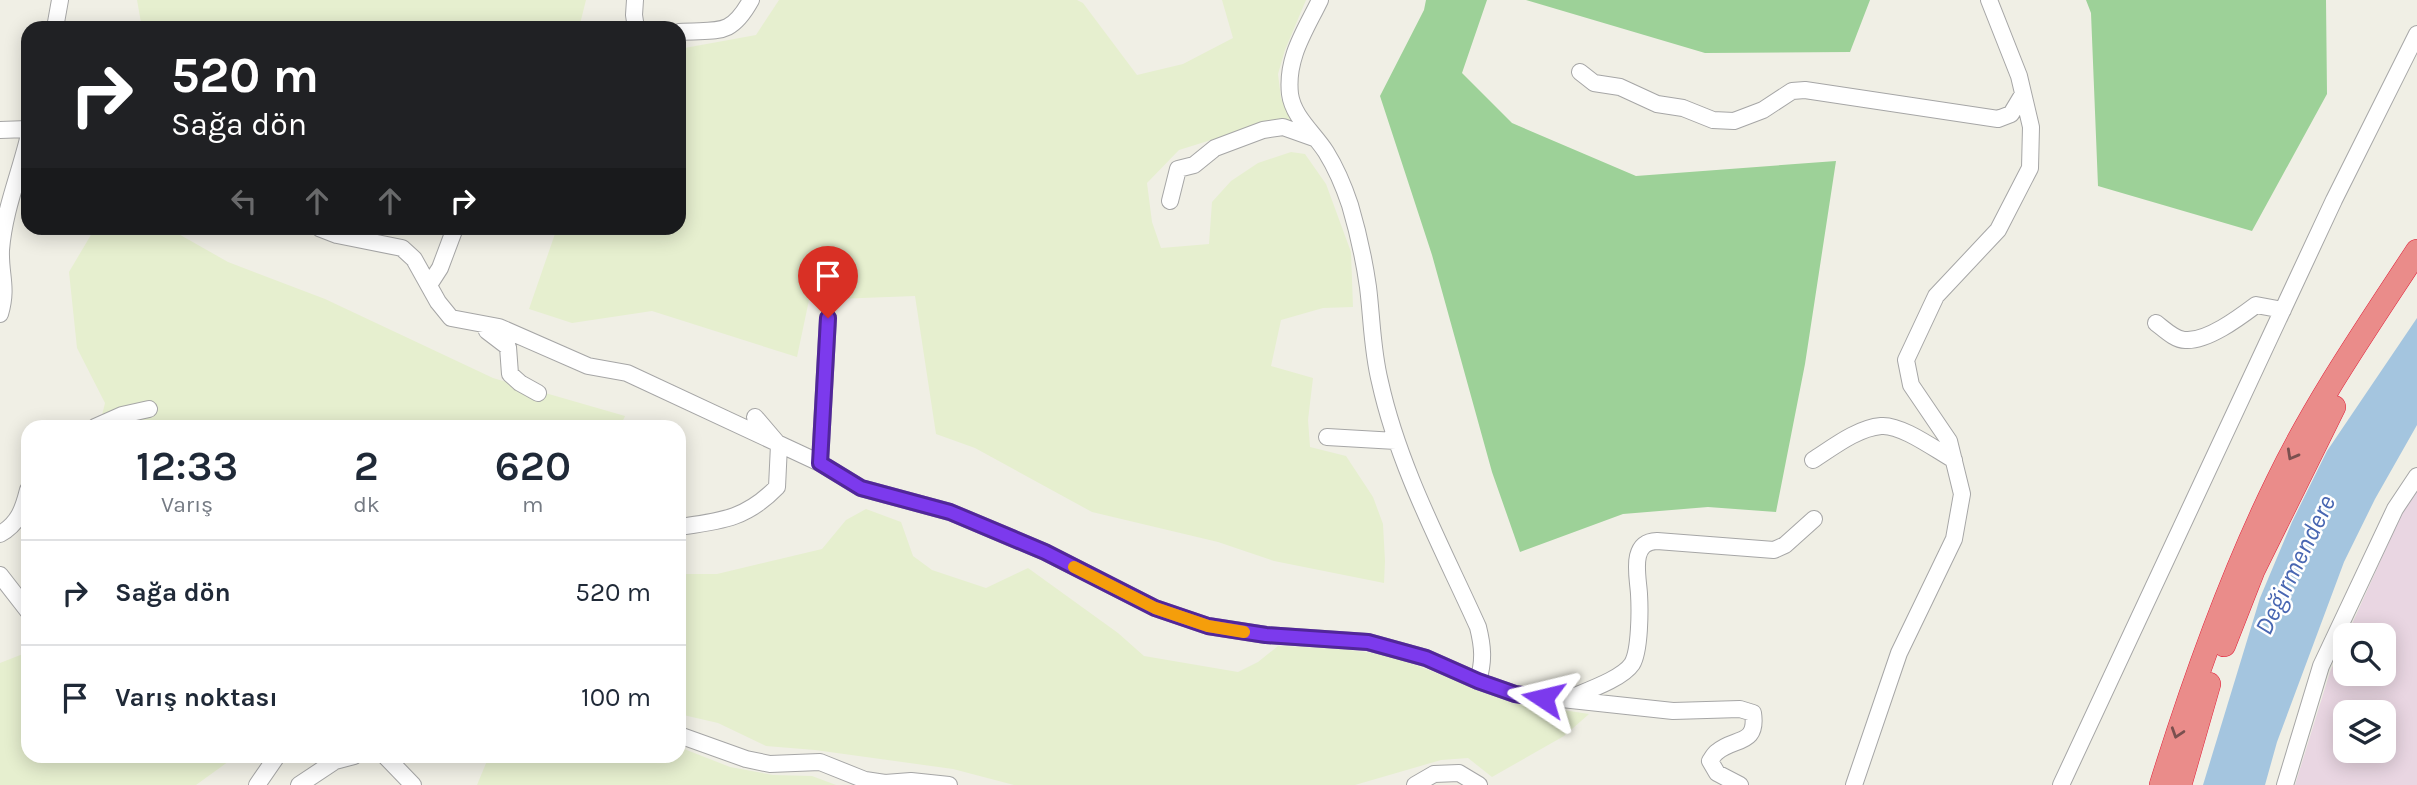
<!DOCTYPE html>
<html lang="tr">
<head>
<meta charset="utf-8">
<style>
  :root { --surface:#fff; --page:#f6f6f7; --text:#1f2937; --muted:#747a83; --line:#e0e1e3 }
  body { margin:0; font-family:Karla,sans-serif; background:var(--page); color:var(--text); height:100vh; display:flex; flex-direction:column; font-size:26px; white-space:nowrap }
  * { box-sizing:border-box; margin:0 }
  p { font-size:23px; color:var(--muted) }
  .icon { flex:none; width:38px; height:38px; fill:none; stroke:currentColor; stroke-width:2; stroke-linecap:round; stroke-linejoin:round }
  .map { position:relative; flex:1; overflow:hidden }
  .panel { position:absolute; left:21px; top:420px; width:665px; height:343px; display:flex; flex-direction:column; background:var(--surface); border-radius:21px; box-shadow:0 4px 18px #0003 }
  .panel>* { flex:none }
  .hud { position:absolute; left:21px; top:21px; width:665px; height:214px; border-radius:21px; box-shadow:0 4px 18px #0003; background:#202124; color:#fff; overflow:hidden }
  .buttons { position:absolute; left:2333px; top:623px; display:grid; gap:14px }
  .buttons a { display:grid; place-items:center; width:63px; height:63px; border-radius:14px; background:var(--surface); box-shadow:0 4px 18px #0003; font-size:35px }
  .pin { position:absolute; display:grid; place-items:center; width:60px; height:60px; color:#fff; margin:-72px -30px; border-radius:50% 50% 50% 0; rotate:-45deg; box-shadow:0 0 7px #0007 }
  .pin .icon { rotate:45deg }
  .me { position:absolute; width:77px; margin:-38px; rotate:280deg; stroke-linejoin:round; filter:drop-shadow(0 0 5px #0008) }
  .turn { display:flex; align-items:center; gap:24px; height:147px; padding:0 35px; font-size:32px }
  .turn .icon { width:91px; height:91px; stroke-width:2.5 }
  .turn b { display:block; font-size:49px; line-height:60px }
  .lanes { display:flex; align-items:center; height:66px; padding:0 35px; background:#0003; justify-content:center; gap:35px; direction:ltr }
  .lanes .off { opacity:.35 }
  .eta { display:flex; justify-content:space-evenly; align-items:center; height:119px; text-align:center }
  .eta b { font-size:42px; font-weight:600; line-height:49px }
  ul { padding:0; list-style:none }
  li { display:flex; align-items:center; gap:21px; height:105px; padding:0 35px; border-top:2px solid var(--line) }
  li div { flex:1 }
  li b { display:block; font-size:26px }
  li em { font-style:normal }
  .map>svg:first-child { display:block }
  .industrial { fill:#e9d6e2; fill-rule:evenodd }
  .farmland { fill:#e6efcf }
  .forest { fill:#9dd198 }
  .water { fill:#a4c5df }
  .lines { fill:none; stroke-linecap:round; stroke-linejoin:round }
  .minor-casing { stroke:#a6a6a6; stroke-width:18 }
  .highway-casing { stroke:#e11f39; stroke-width:24 }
  .minor { stroke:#fff; stroke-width:16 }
  .highway { stroke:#ea8c8a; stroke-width:23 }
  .oneway { stroke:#7a504f }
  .route-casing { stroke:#51269a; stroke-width:18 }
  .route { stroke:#7c3aed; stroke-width:12 }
  .slow { stroke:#f59e0b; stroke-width:12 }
  .labels { text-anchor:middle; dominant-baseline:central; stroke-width:5; stroke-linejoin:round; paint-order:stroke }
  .water-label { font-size:26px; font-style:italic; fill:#4866b2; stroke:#fff }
</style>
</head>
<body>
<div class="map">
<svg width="2417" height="785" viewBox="0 0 2417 785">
  <rect width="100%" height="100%" fill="#f0efe5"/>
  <path class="industrial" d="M2417 487V785H2295L2330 672 2345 639V674H2384V635H2347L2407 502ZM2345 712H2384V751H2345Z"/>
  <path class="farmland" d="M137 0H586L579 28H142Z
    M779 0H1077L1083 3 1137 75 1183 64 1233 38 1222 0H1306L1285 50 1278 74 1281 98 1292 119 1243 130 1179 150 1147 183 1152 222 1161 248 1209 244 1212 202 1231 181 1258 163 1291 152 1305 154 1326 184 1351 252 1353 307 1323 308 1281 320 1271 366 1313 378 1308 420 1310 447 1346 456 1373 497 1383 524 1385 561 1384 583 1274 561 1218 542 1092 512 975 448 936 434 915 296 809 300 797 357 652 311 572 323 529 309 557 228H679V49L756 35Z
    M95 228H168L228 262 325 299 493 378 625 416 620 427H99L105 403 77 348 69 272Z
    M866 509 901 522 913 556 932 570 986 588 1028 568 1118 633 1144 656 1238 672 1258 662 1278 646 1341 649 1388 655 1517 703 1589 714 1564 736 1492 777 1468 758 1441 760 1355 785H1014L953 769 815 750 766 746 718 723 679 714V574H717L822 549 846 520Z
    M28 652V756H236L196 785H0V663Z
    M679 747 730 767 773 775 812 776 836 785H477L489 756H679Z"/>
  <path class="forest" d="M1426 0H1487L1462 73 1512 123 1636 176 1836 161 1805 364 1776 512 1708 507 1623 514 1520 552 1492 472 1432 255 1380 96 1424 10Z
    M1526 0H1870L1850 52 1705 53Z
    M2086 0H2326L2327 94 2252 231 2098 186 2091 13Z"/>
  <path class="water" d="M2417 318V425L2375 499 2344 562 2277 742 2265 785H2203L2260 598 2292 522 2327 451Z"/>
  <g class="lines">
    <g class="minor-casing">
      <path id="minor" d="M635 0 634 15 636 28
        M1320 0C1305 31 1286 58 1290 94 1293 117 1314 133 1326 152 1336 168 1344 187 1350 205 1358 232 1364 259 1368 287 1372 319 1372 350 1380 382 1399 468 1442 547 1478 627 1483 647 1484 661 1478 681
        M55 28 60 0
        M679 32C718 29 730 38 751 0
        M1580 72 1594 83 1620 87 1657 104 1683 108 1713 120 1734 121 1763 110 1792 91 1805 90 1998 119 2011 114 2023 94
        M0 130 28 129
        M1170 201 1178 169 1194 165 1215 148 1263 130 1283 127 1314 138
        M319 228 337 235 402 248 414 259 438 302 451 318 499 327 588 366 627 373 820 463 861 488 950 512 1045 552 1155 608 1208 626 1266 635 1368 642 1426 658 1478 681 1515 694 1673 711 1740 709 1753 713C1758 746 1734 737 1717 752 1714 754 1712 758 1710 761L1717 773 1740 785
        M429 285 440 268 455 228
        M0 314C8 287 0 275 1 250 4 211 19 176 28 139
        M2156 323C2164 329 2175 340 2185 340 2207 342 2240 317 2256 305L2283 310
        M485 326 487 331 508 347 510 374 520 383 538 393
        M95 427 122 415 149 409
        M1327 437 1396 441
        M1813 460C1832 448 1857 428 1881 426 1901 424 1936 450 1954 460
        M820 463 828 318
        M679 527C721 521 746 519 777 487L779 445 755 417
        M0 534C18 524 23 510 28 490
        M0 575 28 611
        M1570 698C1586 691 1622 679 1632 664 1640 651 1640 610 1639 594 1638 576 1629 542 1657 541L1774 550 1785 545 1814 519
        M679 735 746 759 770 764 820 762 865 780 885 783 911 781 949 785
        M385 756 413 785
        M257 785 277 756
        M299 785 335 761 354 756
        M1415 785 1434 774 1459 773 1479 785
        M1854 785 1899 653 1954 539 1962 494 1949 441 1911 385 1906 360 1936 296 1998 230 2030 168 2031 127 2019 76 1989 0
        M2061 785 2334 200 2417 34
        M2285 785 2321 666 2395 509 2417 476"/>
    </g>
    <g class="highway-casing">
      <path id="highway" d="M2224 645 2253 571 2334 407
        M2161 785C2193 682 2229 580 2277 482 2316 401 2368 326 2417 251
        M2180 785 2209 684"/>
    </g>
    <use href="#minor" class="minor"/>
    <use href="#highway" class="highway"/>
  </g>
  <defs><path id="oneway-chevron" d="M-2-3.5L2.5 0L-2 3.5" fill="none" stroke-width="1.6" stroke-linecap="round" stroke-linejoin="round" transform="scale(1.75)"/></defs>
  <g class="oneway">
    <use href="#oneway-chevron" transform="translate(2292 455) rotate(119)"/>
    <use href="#oneway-chevron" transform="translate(2177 733) rotate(108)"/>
  </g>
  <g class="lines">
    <g class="route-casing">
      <path id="route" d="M828 318 820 463 861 488 950 512 1045 552 1155 608 1208 626 1266 635 1368 642 1426 658 1478 681 1515 694 1543 698"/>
    </g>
    <use href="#route" class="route"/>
    <path class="slow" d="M1074 567 1155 608 1208 626 1244 632"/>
  </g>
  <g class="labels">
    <g class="water-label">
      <text transform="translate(2295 565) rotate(-64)">Değirmendere</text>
    </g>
  </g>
</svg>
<div class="buttons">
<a><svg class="icon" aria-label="search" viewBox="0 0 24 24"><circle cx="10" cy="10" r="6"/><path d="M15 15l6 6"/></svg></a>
<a><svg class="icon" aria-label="layers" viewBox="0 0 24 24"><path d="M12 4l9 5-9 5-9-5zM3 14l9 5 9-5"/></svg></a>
</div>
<div class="pin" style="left:828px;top:318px;background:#d93025"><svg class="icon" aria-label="arrive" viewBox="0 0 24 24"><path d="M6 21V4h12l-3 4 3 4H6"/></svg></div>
<svg class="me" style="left:1543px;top:698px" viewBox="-20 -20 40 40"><path d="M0-17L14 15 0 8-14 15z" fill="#7c3aed" stroke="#fff" stroke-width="4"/></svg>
<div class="hud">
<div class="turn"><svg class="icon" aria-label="right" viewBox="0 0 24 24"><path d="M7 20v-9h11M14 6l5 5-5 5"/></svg><div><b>520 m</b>Sağa dön</div></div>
<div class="lanes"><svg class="icon off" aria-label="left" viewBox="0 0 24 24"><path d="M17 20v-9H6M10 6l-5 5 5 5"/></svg><svg class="icon off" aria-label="ahead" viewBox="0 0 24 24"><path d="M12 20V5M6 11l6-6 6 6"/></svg><svg class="icon off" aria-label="ahead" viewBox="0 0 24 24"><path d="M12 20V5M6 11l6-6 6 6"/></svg><svg class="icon" aria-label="right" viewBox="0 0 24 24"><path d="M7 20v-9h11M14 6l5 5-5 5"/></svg></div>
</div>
<section class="panel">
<div class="eta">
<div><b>12:33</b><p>Varış</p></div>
<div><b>2</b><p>dk</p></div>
<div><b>620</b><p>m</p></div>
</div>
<ul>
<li><svg class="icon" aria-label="right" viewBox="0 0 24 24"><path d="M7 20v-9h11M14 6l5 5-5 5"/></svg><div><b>Sağa dön</b></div><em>520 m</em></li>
<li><svg class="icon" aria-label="arrive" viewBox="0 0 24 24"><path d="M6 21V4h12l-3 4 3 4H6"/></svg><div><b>Varış noktası</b></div><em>100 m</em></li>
</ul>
</section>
</div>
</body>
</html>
